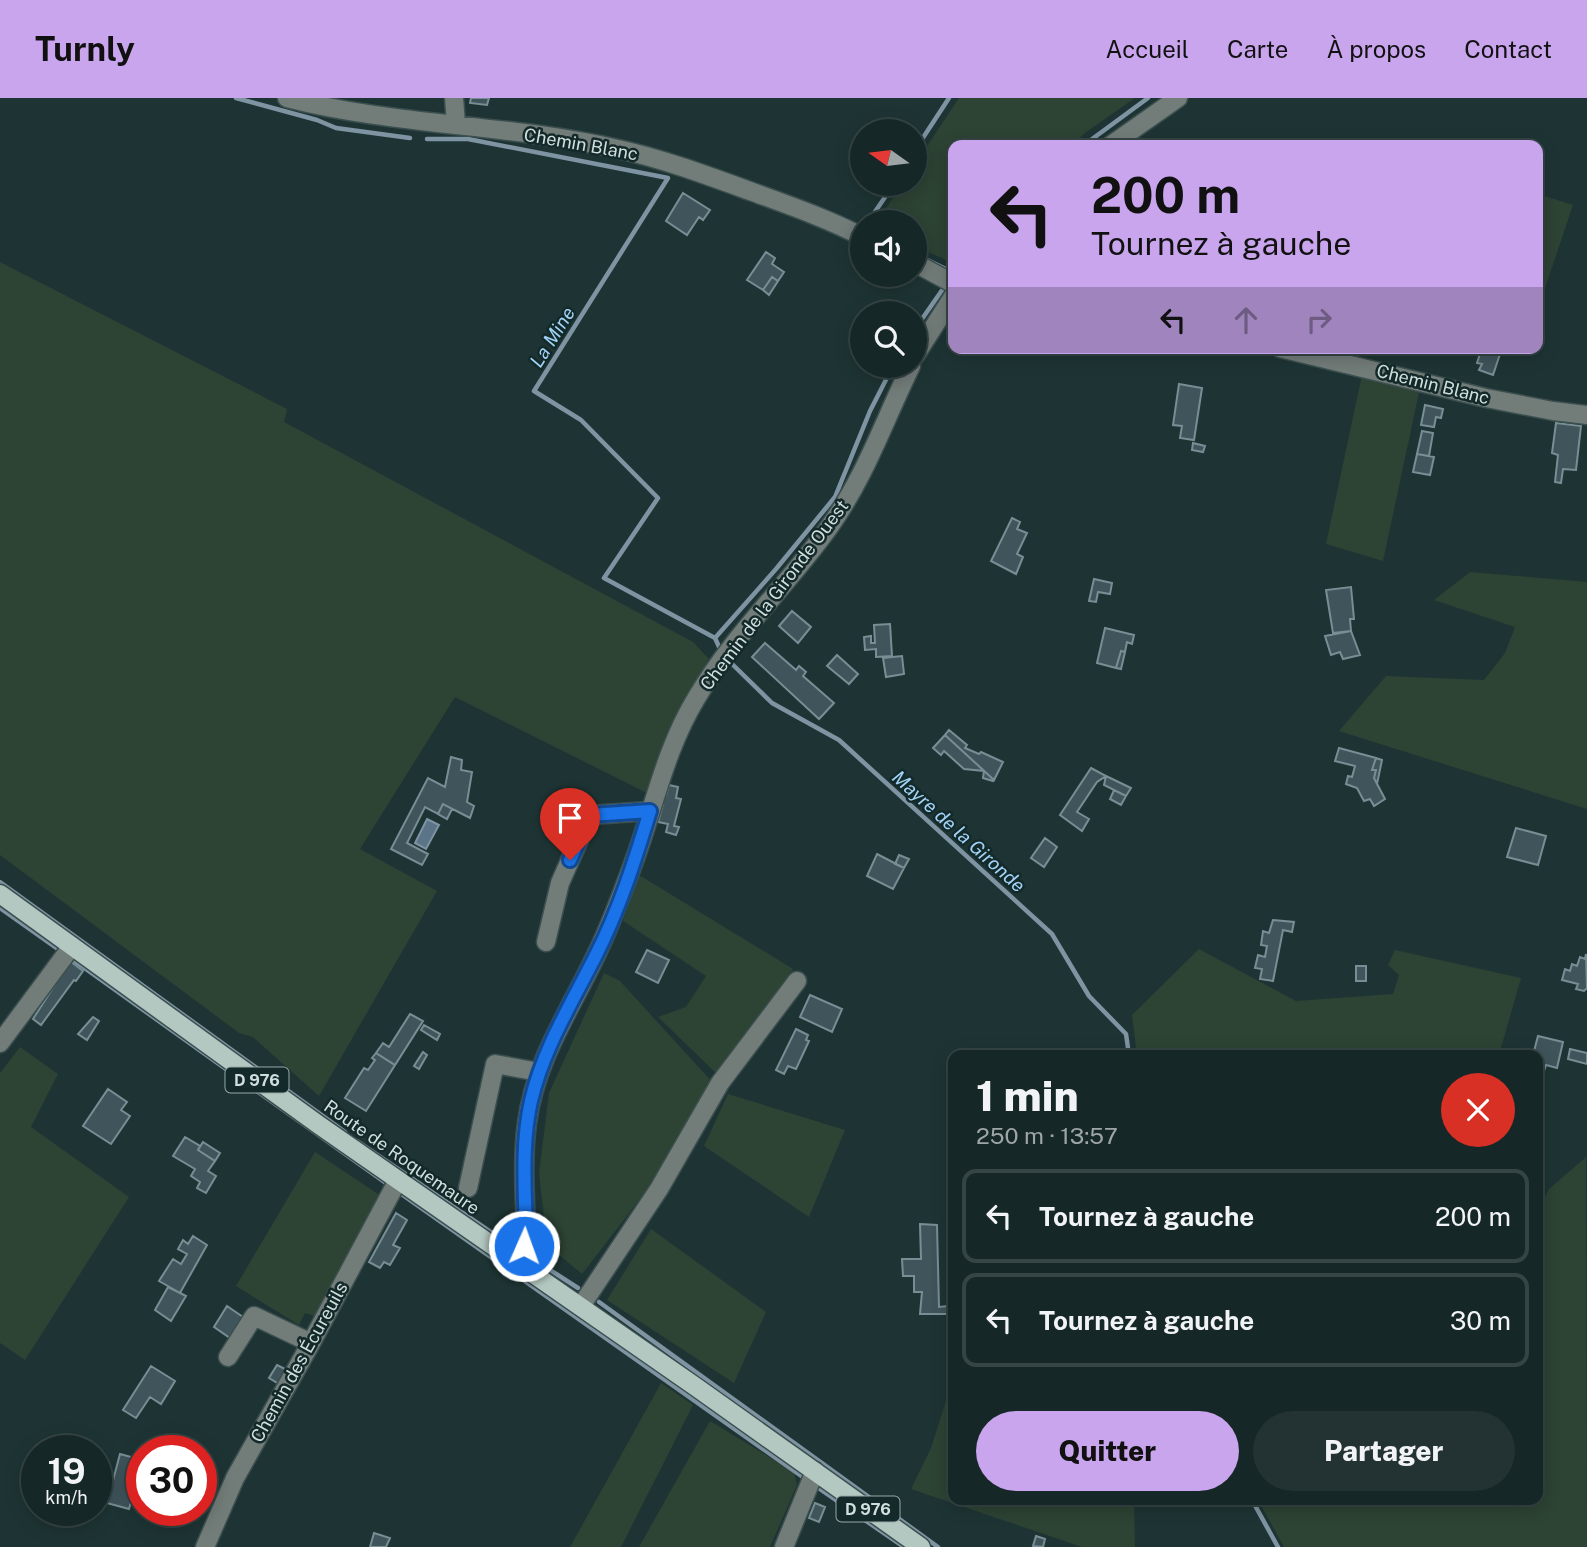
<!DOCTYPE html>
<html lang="fr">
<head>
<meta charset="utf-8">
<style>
  :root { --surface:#162727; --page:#233333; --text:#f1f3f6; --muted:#9ea5a7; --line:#354444; --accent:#c9a5ee }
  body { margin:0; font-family:"Public Sans",sans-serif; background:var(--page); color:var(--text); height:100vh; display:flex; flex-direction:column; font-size:26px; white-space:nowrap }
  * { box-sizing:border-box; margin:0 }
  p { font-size:23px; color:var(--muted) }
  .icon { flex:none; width:38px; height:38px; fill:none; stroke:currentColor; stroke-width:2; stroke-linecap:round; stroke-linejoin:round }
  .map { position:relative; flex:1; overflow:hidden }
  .drawer { position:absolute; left:948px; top:952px; width:595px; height:455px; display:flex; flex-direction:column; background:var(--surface); border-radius:14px; box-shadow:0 4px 18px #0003,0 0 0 2px var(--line) }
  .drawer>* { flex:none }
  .hud { position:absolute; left:948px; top:42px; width:595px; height:214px; border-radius:14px; box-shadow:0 4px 18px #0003,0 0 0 2px var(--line); background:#c9a5ee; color:#111; overflow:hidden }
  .needle { width:46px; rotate:284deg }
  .tools { position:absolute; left:850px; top:21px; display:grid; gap:14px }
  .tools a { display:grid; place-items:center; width:77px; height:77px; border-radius:50%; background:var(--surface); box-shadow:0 4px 18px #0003,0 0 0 2px var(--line); font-size:35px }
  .speed { position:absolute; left:21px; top:1337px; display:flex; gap:14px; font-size:35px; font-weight:700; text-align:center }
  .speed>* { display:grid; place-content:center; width:91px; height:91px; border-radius:50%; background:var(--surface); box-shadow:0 4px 18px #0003,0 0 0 2px var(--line); line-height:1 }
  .speed small { font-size:18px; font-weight:400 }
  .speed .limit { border:10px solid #d22; background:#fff; color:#111 }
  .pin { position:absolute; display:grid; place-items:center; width:60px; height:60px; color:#fff; margin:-72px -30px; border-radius:50% 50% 50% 0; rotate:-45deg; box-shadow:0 0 7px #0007 }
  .pin .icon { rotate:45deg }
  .me { position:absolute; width:77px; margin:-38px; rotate:2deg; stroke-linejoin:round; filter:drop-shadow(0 0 5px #0008) }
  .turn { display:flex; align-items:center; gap:24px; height:147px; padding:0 28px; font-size:32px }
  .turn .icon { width:91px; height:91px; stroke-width:2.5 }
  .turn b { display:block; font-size:49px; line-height:60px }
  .lanes { display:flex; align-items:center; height:66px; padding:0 28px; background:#0003; justify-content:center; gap:35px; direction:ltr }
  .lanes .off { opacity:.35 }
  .round { display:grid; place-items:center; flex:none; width:74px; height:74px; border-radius:37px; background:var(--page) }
  .summary { display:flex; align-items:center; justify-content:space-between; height:119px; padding:0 28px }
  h1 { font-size:42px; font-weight:800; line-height:52px }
  .button { display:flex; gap:14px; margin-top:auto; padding:14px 28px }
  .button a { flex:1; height:80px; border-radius:42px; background:var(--accent); color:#111; font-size:28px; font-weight:800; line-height:80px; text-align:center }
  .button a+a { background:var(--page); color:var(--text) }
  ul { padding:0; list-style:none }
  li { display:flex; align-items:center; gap:21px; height:94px; margin:0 14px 10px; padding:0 14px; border:4px solid var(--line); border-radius:14px }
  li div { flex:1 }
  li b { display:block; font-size:26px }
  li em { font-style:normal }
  header { display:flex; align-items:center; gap:42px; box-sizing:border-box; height:98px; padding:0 35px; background:var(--accent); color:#111 }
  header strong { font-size:33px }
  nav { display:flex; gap:38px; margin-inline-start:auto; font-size:24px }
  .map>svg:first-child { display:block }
  .green { fill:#2d4334 }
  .water { fill:#5b7488; stroke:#7e94a2; stroke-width:2 }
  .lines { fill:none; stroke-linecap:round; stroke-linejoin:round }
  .stream { stroke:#7e94a2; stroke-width:4.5 }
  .building { fill:#3f545b; stroke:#788e95; stroke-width:2 }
  .minor-casing { stroke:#3b4f4f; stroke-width:21 }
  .major-casing { stroke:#3b4f4f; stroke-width:21 }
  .minor { stroke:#727c79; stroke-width:18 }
  .major { stroke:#b4c8c2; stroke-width:18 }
  .route-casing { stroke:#114b97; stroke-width:18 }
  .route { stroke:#1a73e8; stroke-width:12 }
  .labels { text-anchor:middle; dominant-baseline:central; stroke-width:5; stroke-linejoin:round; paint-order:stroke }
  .shield { fill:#142a2a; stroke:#98a8a8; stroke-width:2 }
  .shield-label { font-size:16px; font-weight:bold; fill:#d1dede }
  .street-label { font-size:18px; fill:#d1dede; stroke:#142a2a }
  .water-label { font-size:19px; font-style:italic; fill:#a1d3f7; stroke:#142a2a }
</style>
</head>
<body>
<header>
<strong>Turnly</strong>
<nav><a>Accueil</a><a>Carte</a><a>À propos</a><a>Contact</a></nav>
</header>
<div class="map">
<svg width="1587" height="1449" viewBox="0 0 1587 1449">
  <rect width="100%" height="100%" fill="#1e3434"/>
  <path class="green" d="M959 0H1135L1085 35 1072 47H954V156L946 162 915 148V124H877L902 86H915V66Z
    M1538 96 1573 107 1538 211Z
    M0 164 287 311 284 324 693 544 709 561 673 627 647 695 455 599 360 751 437 793 319 998 253 939 239 935 0 757Z
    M1362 277 1420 290 1383 463 1326 446Z
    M1470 474 1587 484V711L1339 633 1386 578 1484 582 1505 555 1515 529 1434 502Z
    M639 777 793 871 718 977 658 919 686 909 706 878 623 823Z
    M1199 851 1296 903 1393 896 1399 877 1388 867 1395 852 1521 880 1499 957H1137L1132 917Z
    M604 875 620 883 714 986 641 1100 582 1176 547 1147 539 1075 549 995Z
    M20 949 58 976 31 1029 129 1099 25 1262 0 1245V975Z
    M728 996 845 1032 809 1119 704 1048Z
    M315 1054 384 1100 334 1193 315 1218 305 1215 299 1227 236 1188Z
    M1586 1059 1587 1449H1284L1258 1402H1538V1114L1549 1091Z
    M651 1131 766 1214 734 1285 607 1202Z
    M954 1278V1402H1134L1135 1449H1082L911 1391 931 1350Z
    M661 1285 693 1307 621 1449H570Z
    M710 1323 794 1374 797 1387 770 1449H639Z"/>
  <path class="water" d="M427 721 439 727 426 751 415 745Z"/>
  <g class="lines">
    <path class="stream" d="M236 0 317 22 336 30 410 40
      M427 41H468L668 80 534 293 581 322 658 400 604 480 715 540
      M1084 47 1148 0
      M915 52 949 0
      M868 124 894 86
      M915 156 954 175
      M915 231 945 188
      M715 540 776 471 835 399 870 313 893 268
      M715 540 720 551
      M730 564 772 605 839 642 1052 836 1089 898 1126 936 1129 957
      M0 784 345 1034
      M0 810 62 854
      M69 859 390 1088
      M357 1043 510 1147
      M397 1093 807 1382
      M533 1161 578 1190
      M599 1204 938 1449
      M814 1387 904 1449
      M1252 1402 1278 1449"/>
  </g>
  <path class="building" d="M471 0H489L487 7 470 5Z
    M683 95 710 112 703 122 699 119 687 137 666 123Z
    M766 154 775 160 772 166 784 174 778 183 772 179 763 192 747 182Z
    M772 179 778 183 769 197 763 192Z
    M1482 250H1502L1493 277 1479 272 1482 266 1477 265Z
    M1179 286 1202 290 1194 342 1180 340 1182 328 1173 327Z
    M1425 307 1443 311 1441 320 1436 319 1434 329 1421 327Z
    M1556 325 1581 328 1576 372 1563 371 1561 385 1555 384 1558 357 1552 355Z
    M1422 333 1433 335 1429 358 1417 356Z
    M1193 345 1205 348 1203 354 1192 352Z
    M1417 356 1434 359 1430 377 1413 374Z
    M1012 420 1020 424 1017 431 1027 435 1017 456 1023 459 1016 476 991 463Z
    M1094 481 1112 485 1110 496 1098 494 1096 504 1089 503Z
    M1351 489 1354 521H1350L1351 533 1333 535 1326 492Z
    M792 513 811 529 798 545 779 528Z
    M890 526 892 558 876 559V551L865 552 864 539 871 538V545H875L874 527Z
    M1105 530 1134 537 1132 546 1127 544 1125 554 1121 553 1116 570 1097 565Z
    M1351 533 1360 557 1343 561 1340 554 1331 557 1325 538Z
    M765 545 796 572 799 568 806 574 803 578 834 605 819 621 752 559Z
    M1121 553 1125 554 1121 571 1116 570Z
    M837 557 858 576 849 586 827 568Z
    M902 558 904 576 886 579 883 560Z
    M949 632 967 647 965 650 979 656 981 654 1003 664 994 682 945 637Z
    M945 637 994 682 993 683 983 680 984 673 964 671 944 653 941 657 933 650Z
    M1339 650 1376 660 1372 672H1376L1374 680 1385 701 1374 708 1370 701 1364 703 1357 690 1346 686 1348 678 1352 679 1355 668 1335 663Z
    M451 659 462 662 461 672 472 674 467 704 474 708 470 720 443 706 438 716 425 709 407 745 428 756 422 767 391 751 428 680 445 689Z
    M1376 660 1382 662 1377 686 1374 680 1376 672H1372Z
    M1091 670 1106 678 1097 684 1077 714 1089 721 1082 733 1060 717Z
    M1106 678 1131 690 1126 698 1104 687Z
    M669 687 678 689 676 700 681 701 674 728 679 729 676 737 666 734 668 726 658 724 663 706 659 705 662 696 666 697Z
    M1114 692 1126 698 1121 707 1110 701Z
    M443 706 452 711 447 721 438 716Z
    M1516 730 1546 738 1538 767 1507 759Z
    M1045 740 1057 749 1044 769 1031 760Z
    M877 756 904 770 893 791 867 778Z
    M899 757 909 761 904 770 895 766Z
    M1273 822 1294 824 1292 834 1283 832 1273 883 1260 881 1262 871 1255 870 1258 857 1265 859 1267 848 1261 847 1263 833 1269 835Z
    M647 852 669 862 658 885 636 874Z
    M1586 856 1587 890 1584 893 1576 891 1578 886 1562 882 1565 871 1570 873 1572 866 1577 868 1580 859 1585 861Z
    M70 863 83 873 76 883 74 882 41 927 33 921Z
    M1356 868H1366V883H1356Z
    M810 897 842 911 832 934 800 919Z
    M410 916 423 923 395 967 376 955 383 945 389 949Z
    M93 919 99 923 87 942 78 936Z
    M424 927 440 936 437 942 421 932Z
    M796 931 808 937 806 942 809 943 796 971 788 968 784 976 776 972Z
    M1538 938 1563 944 1557 970 1546 967 1539 988 1538 957H1533Z
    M1570 951 1587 955V966L1568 961Z
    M423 954 427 957 419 971 414 968Z
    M376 955 395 967 366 1013 345 1000 364 970 368 972 375 962 372 960Z
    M108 991 127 1004 121 1012 130 1018 111 1046 83 1028Z
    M185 1039 200 1048 198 1052 215 1063 208 1073 216 1078 206 1095 197 1090 200 1084 191 1078 195 1071 173 1058Z
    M203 1044 220 1055 215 1063 198 1052Z
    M396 1115 407 1122 393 1147 400 1150 390 1167 384 1164 380 1170 369 1164Z
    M920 1126 937 1127 939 1209 948 1208 949 1216H920L922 1194H914V1178H903L902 1161H921Z
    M193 1138 207 1147 180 1195 159 1183 173 1161 181 1166 187 1156 178 1151 183 1142 188 1146Z
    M168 1189 186 1198 171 1223 155 1212Z
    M227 1208 243 1219 230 1240 214 1229Z
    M277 1267 287 1272 279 1286 269 1280Z
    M151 1268 175 1283 161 1306 150 1299 136 1320 123 1312Z
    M120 1356 142 1362 129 1411 107 1405Z
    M815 1405 825 1409 819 1424 809 1420Z
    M374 1435 390 1440 386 1449H370Z
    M1036 1438 1045 1441 1043 1449 1033 1448Z"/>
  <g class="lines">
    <g class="minor-casing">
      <path id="minor" d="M287 0C396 28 509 26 618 51 663 61 706 77 750 93 788 107 826 120 863 139
        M454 0 456 26
        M1111 47 1178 0
        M915 165 954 186
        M1280 250 1486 300 1553 313 1587 317
        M915 258 954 197
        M546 844 560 785 590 717 650 713
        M0 945 72 848
        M468 1090 495 966 539 974
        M516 1164 524 1148 526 1136C525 1099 522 1061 527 1025 535 962 571 911 597 855 611 826 622 796 633 766 654 710 665 651 697 599 734 536 788 487 830 428 866 377 884 323 911 268
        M581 1208 659 1091 720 985 797 883
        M228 1259 254 1218 311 1245
        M205 1449 235 1380 311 1245 398 1082
        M784 1449 815 1373"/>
    </g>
    <g class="major-casing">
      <path id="major" d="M0 796 319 1027 696 1289 921 1449"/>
    </g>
    <use href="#minor" class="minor"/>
    <use href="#major" class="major"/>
  </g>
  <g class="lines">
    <g class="route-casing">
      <path id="route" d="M524 1148 526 1136C525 1091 521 1047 531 1003 543 951 572 905 596 857 619 812 635 762 650 713L590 717 570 762"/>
    </g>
    <use href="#route" class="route"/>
  </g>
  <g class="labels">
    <g class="shield">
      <rect x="225.5" y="969.5" width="63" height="25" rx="5"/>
      <rect x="836.5" y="1398.5" width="63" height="25" rx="5"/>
    </g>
    <g class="shield-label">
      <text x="257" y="982">D 976</text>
      <text x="868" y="1411">D 976</text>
    </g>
    <g class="street-label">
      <text transform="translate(581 46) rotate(10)">Chemin Blanc</text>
      <text transform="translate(1433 286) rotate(14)">Chemin Blanc</text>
      <text transform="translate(774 497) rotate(-53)">Chemin de la Gironde Ouest</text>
      <text transform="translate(402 1059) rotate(35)">Route de Roquemaure</text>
      <text transform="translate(299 1264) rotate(-61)">Chemin des Écureuils</text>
    </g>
    <g class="water-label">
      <text transform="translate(552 239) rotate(-58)">La Mine</text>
      <text transform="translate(959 733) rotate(42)">Mayre de la Gironde</text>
    </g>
  </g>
</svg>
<div class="tools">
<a><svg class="needle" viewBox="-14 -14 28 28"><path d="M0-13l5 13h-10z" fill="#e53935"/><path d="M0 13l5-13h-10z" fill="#9ea5a7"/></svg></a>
<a><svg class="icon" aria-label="sound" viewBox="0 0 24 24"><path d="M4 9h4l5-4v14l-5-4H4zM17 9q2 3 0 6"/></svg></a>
<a><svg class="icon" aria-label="search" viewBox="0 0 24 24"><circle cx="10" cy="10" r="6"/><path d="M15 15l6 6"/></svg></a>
</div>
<div class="speed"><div>19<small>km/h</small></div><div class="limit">30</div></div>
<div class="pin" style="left:570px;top:762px;background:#d93025"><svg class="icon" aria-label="arrive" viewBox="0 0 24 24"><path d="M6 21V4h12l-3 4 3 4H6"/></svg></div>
<svg class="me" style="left:524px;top:1148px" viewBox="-20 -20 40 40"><circle r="17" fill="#1a73e8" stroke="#fff" stroke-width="3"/><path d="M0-11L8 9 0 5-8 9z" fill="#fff"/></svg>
<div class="hud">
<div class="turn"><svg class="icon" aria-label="left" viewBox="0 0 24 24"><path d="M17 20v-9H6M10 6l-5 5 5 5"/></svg><div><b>200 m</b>Tournez à gauche</div></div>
<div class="lanes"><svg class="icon" aria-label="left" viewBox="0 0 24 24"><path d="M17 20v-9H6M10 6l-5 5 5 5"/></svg><svg class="icon off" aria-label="ahead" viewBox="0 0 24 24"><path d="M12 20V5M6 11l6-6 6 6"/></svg><svg class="icon off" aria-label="right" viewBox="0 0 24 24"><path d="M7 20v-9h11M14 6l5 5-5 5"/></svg></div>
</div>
<section class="drawer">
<div class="summary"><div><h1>1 min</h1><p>250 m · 13:57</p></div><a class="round" style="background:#d93025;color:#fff"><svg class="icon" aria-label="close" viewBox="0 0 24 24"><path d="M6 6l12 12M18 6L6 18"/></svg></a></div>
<ul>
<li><svg class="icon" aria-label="left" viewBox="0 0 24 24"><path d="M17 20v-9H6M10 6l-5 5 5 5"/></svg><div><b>Tournez à gauche</b></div><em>200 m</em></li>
<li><svg class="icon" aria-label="left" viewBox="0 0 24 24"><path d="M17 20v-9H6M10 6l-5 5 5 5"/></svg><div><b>Tournez à gauche</b></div><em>30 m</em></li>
</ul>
<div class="button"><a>Quitter</a><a>Partager</a></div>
</section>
</div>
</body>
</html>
